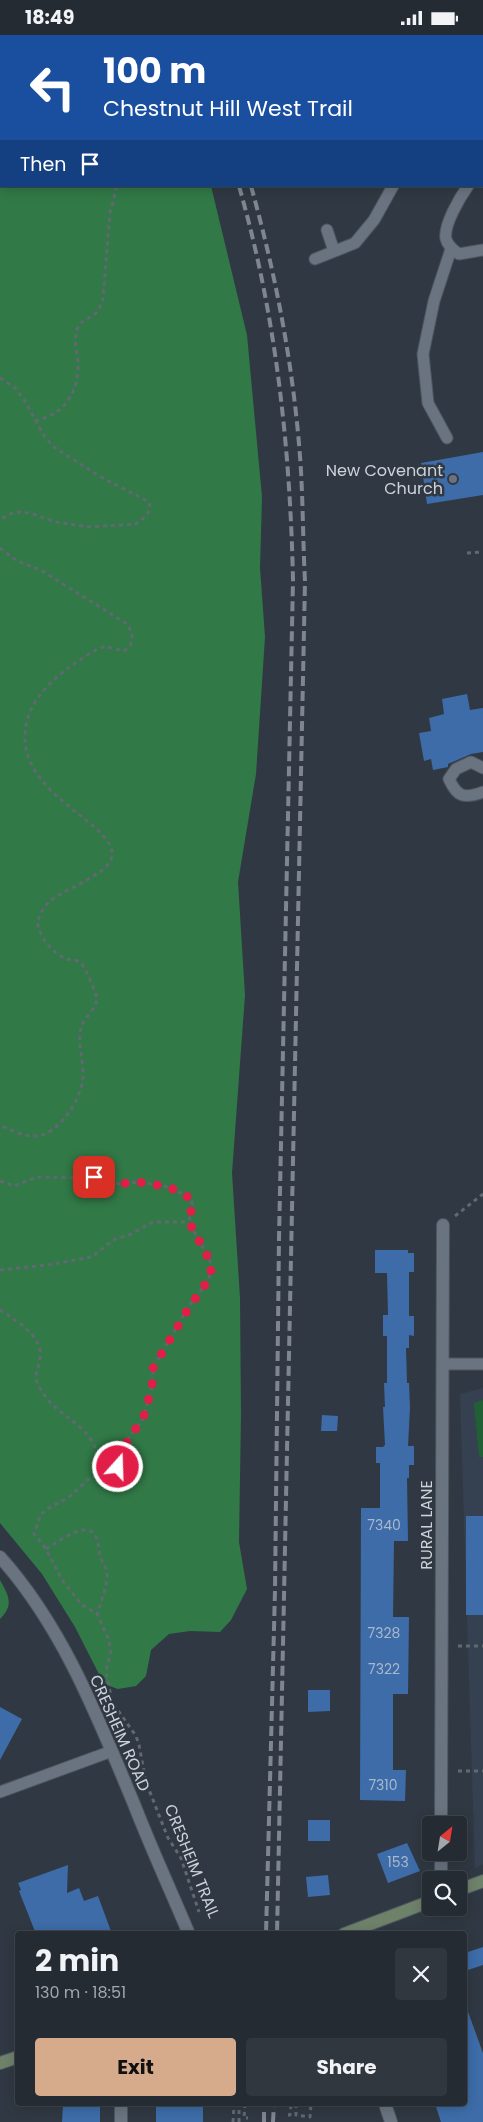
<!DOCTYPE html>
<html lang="en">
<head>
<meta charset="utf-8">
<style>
  :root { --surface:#242b32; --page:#30373e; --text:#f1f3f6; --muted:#a3a7ac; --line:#41474d; --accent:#d6ab8b }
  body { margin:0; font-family:Poppins,sans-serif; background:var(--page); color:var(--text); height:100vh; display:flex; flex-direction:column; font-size:19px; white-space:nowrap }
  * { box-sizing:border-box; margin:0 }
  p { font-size:16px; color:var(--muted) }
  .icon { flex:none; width:28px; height:28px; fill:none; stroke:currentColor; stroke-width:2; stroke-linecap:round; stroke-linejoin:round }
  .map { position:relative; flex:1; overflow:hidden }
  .sheet { position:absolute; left:15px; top:1896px; width:452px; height:175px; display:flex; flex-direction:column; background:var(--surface); border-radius:5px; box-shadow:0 2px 12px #0003,0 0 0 1px var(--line) }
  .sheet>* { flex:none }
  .top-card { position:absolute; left:0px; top:0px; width:484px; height:152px; box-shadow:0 2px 12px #0003,0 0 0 1px var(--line); background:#1a4fa0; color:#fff; overflow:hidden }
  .needle { width:32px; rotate:30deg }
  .buttons { position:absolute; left:422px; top:1781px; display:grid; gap:10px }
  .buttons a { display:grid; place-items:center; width:45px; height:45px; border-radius:5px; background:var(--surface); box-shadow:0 2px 12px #0003,0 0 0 1px var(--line); font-size:25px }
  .pin { position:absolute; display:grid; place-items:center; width:42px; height:42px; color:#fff; margin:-21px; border-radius:10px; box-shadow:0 2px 8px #0006 }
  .me { position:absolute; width:55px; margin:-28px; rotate:20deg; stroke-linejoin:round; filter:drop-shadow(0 0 4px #0008) }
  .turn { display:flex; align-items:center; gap:18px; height:105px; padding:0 20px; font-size:22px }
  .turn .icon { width:65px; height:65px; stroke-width:2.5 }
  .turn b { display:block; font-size:35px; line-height:42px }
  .then { display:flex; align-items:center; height:48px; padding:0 20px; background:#0003; gap:10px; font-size:19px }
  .round { display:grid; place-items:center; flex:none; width:52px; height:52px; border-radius:5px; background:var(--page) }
  .headline { display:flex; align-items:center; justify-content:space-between; height:85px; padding:0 20px }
  h1 { font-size:30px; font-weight:700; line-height:38px }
  .cta { display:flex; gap:10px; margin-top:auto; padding:10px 20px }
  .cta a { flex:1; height:58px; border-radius:5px; background:var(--accent); color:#111; font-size:20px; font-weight:700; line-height:58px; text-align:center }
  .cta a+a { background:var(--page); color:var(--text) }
  .status { display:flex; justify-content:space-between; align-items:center; height:35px; padding:0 25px; background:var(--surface); direction:ltr }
  .status svg { height:14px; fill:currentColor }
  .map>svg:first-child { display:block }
  .built { fill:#354151 }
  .green { fill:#216035 }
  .forest { fill:#317947 }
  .building { fill:#3d6ca8 }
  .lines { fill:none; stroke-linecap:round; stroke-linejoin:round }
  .service-casing { stroke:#4e555e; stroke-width:13 }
  .minor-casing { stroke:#4e555e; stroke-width:14 }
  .secondary-casing { stroke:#4e555e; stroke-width:14 }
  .path { stroke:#606871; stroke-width:3; stroke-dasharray:4 4; stroke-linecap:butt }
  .service { stroke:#6a7480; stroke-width:11 }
  .minor { stroke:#6a7480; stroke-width:12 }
  .secondary { stroke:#6e826a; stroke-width:12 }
  .rail { stroke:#7f868f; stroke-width:4; stroke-dasharray:10 5; stroke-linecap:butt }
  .route { stroke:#e11d48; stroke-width:9; stroke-dasharray:0 16.2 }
  .worship-dot { fill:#6b7280; stroke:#303943; stroke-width:2 }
  .labels { text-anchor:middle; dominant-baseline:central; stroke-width:5; stroke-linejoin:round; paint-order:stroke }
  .number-label { font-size:14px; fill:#a9b8cd }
  .poi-label { font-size:16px; fill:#cdd2d9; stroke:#303943; text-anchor:end }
  .street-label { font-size:16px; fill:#cdd2d9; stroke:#303943 }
</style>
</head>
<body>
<div class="status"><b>18:49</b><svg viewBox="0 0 49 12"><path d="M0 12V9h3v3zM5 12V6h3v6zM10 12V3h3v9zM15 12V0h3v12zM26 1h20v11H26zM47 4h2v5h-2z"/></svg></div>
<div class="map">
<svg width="483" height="2087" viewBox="0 0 483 2087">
  <rect width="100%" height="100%" fill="#303943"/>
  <path class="built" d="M483 1353V1829L475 1833 460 1359Z"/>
  <path class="green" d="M483 1365V1422H479L474 1368Z"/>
  <path class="forest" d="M0 0H162L1 1V151H211L247 300 262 462 260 533 265 602 256 739 238 847 245 960 232 1138 240 1263 241 1379 239 1507 247 1554 231 1585 220 1597 190 1596 169 1599 151 1615 146 1641 136 1651 118 1654 104 1649 75 1592 42 1539 0 1488Z
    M243 0H449L244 1Z
    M0 1545C9 1561 14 1570 0 1584Z"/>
  <path class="building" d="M483 417V460L427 469 421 428Z
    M467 659 470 675 483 673V717L471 719 448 729V732L433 735 431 724 424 726 419 698 431 696 429 683 444 679 442 664Z
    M375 1215H408V1218H414V1237H409V1281H414V1301L409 1300V1313H406L407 1348H409L410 1372 408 1411H414V1430H409V1443H407L408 1506H394L393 1582H409L408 1659H393V1735H406L405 1766 360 1765 361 1473H380V1428H376V1412H383L385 1410 383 1372H385L384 1348H387V1301H383V1280H388L387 1238H375Z
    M322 1380 338 1381 337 1396H321Z
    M466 1481H483V1580H466Z
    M308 1655H330V1676L308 1677Z
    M0 1672 22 1684 0 1725Z
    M308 1785H330V1806H308Z
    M407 1808 420 1836 388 1848 377 1819Z
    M68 1830 67 1858 79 1853 84 1866 98 1861 112 1899H36L19 1856 21 1855 18 1848Z
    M328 1840 330 1860 308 1862 306 1842Z
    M483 1912V1930L465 1936V1918Z
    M467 1974 483 2018V2087H441L435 2069H465V1975Z
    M75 2069H100V2087H62L63 2071 75 2072Z
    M156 2069H194V2071L203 2072V2087H156Z"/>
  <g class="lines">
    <g class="service-casing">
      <path id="service" d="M482 15H483
        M482 130 483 129
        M468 151C460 162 443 191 446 204 448 211 453 215 459 219L483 215
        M327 195 334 216
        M315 224 355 208 374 185 393 151
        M447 403 428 368 423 319 434 266 451 214
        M483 733 471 727 456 734 449 744C457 762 464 764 483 757
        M443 1329H483
        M0 1757 112 1716"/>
    </g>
    <g class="minor-casing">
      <path id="minor" d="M0 1522C63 1592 98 1683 134 1769 151 1813 171 1856 189 1899
        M441 1790 443 1190
        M441 1845V1818
        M385 2069 391 2087
        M121 2087V2069"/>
    </g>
    <g class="secondary-casing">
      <path id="secondary" d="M459 1855 483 1846
        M344 1899 431 1866
        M0 2028 18 2022"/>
    </g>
    <path class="path" d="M113 0 114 1
      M0 343 15 353 25 366 44 401 54 412 99 441 149 467 150 473 147 480 136 489 89 492 56 487 30 478 17 477 7 480 0 486
      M35 386C62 379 76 363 78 334 79 321 72 305 78 292 82 285 90 283 96 278 99 275 101 269 103 264L110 178 117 151
      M0 513 17 526 41 535 127 589C134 600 135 609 124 616 117 615 111 612 105 612 98 611 70 632 63 637 43 653 26 673 25 700 22 761 117 790 112 821 109 840 63 854 49 867 43 873 40 880 37 887 40 902 51 918 67 924 72 926 76 924 81 928 85 932 94 953 96 959 100 974 84 980 81 993 77 1008 84 1026 83 1042 82 1063 59 1100 36 1101 24 1102 11 1095 0 1090
      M467 518 483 517
      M0 1146 14 1151 37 1142 81 1143 95 1141 103 1143 119 1149 138 1147 169 1152 188 1162 192 1167 189 1187 210 1226 211 1237 207 1247 187 1274 153 1333 152 1352 143 1384 128 1404 118 1432 111 1438 98 1440 89 1444 68 1463 52 1471 41 1479 34 1499 46 1514 62 1545 81 1569 97 1579 108 1603 111 1615 106 1636 112 1667 136 1701 139 1710 146 1747 168 1803 181 1823 199 1877
      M455 1181 483 1159
      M0 1235 47 1230 92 1222 113 1205 129 1200 153 1187H189
      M0 1275C15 1285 44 1301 40 1323 38 1338 32 1340 41 1355 56 1382 86 1386 97 1417 99 1424 98 1433 98 1440
      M46 1514C54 1509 75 1495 84 1495 101 1494 97 1515 101 1524 104 1531 108 1534 107 1542 106 1555 101 1567 97 1579
      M458 1611H483
      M458 1736H483
      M245 2069 244 2083H248
      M296 2069V2080L310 2082 311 2069
      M288 2080H290L291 2069
      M233 2087 234 2069
      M239 2087V2069"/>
    <use href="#service" class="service"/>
    <use href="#minor" class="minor"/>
    <use href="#secondary" class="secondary"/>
    <path class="rail" d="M188 0V1
      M200 0 201 1
      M239 151C276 280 290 411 293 545L279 1203 275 1555 266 1899
      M251 151C277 244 295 340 301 436 303 472 303 509 305 546L277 1899
      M264 2087V2069
      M273 2087 274 2069"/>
  </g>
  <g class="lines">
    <path class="route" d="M94 1142 103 1143 119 1149 138 1147 169 1152 188 1162 192 1171 189 1187 210 1226 211 1237 207 1247 188 1274 153 1333 152 1352 143 1384 128 1404 118 1432"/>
  </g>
  <circle class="worship-dot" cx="453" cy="444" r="5"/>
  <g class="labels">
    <g class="number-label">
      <text x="384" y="1490">7340</text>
      <text x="384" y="1598">7328</text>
      <text x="384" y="1634">7322</text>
      <text x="383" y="1750">7310</text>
      <text x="398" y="1827">153</text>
    </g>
    <g class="poi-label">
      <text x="443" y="435">New Covenant<tspan x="443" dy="18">Church</tspan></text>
    </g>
    <g class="street-label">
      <text transform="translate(426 1490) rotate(-90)">RURAL LANE</text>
      <text transform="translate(120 1698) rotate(66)">CRESHEIM ROAD</text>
      <text transform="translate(192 1826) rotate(68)">CRESHEIM TRAIL</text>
    </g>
  </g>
</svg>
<div class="buttons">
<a><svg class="needle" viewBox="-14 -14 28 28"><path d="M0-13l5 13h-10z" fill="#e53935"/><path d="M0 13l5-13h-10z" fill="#a3a7ac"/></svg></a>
<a><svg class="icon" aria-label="search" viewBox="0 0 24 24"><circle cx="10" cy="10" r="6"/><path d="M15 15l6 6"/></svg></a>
</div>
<div class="pin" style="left:94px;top:1142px;background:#d93025"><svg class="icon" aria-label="arrive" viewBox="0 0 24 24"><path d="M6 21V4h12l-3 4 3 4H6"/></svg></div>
<svg class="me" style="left:118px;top:1432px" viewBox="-20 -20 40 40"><circle r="17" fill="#e11d48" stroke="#fff" stroke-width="3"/><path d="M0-11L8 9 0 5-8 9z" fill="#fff"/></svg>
<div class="top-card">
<div class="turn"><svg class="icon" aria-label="left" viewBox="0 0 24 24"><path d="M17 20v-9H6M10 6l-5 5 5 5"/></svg><div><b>100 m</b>Chestnut Hill West Trail</div></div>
<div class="then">Then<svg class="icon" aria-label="arrive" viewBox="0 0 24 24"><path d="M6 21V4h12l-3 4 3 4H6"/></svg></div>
</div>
<section class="sheet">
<div class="headline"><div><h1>2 min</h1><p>130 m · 18:51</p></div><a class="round"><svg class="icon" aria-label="close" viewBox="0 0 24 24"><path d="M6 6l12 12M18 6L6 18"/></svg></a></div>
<div class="cta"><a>Exit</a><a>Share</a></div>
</section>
</div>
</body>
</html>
